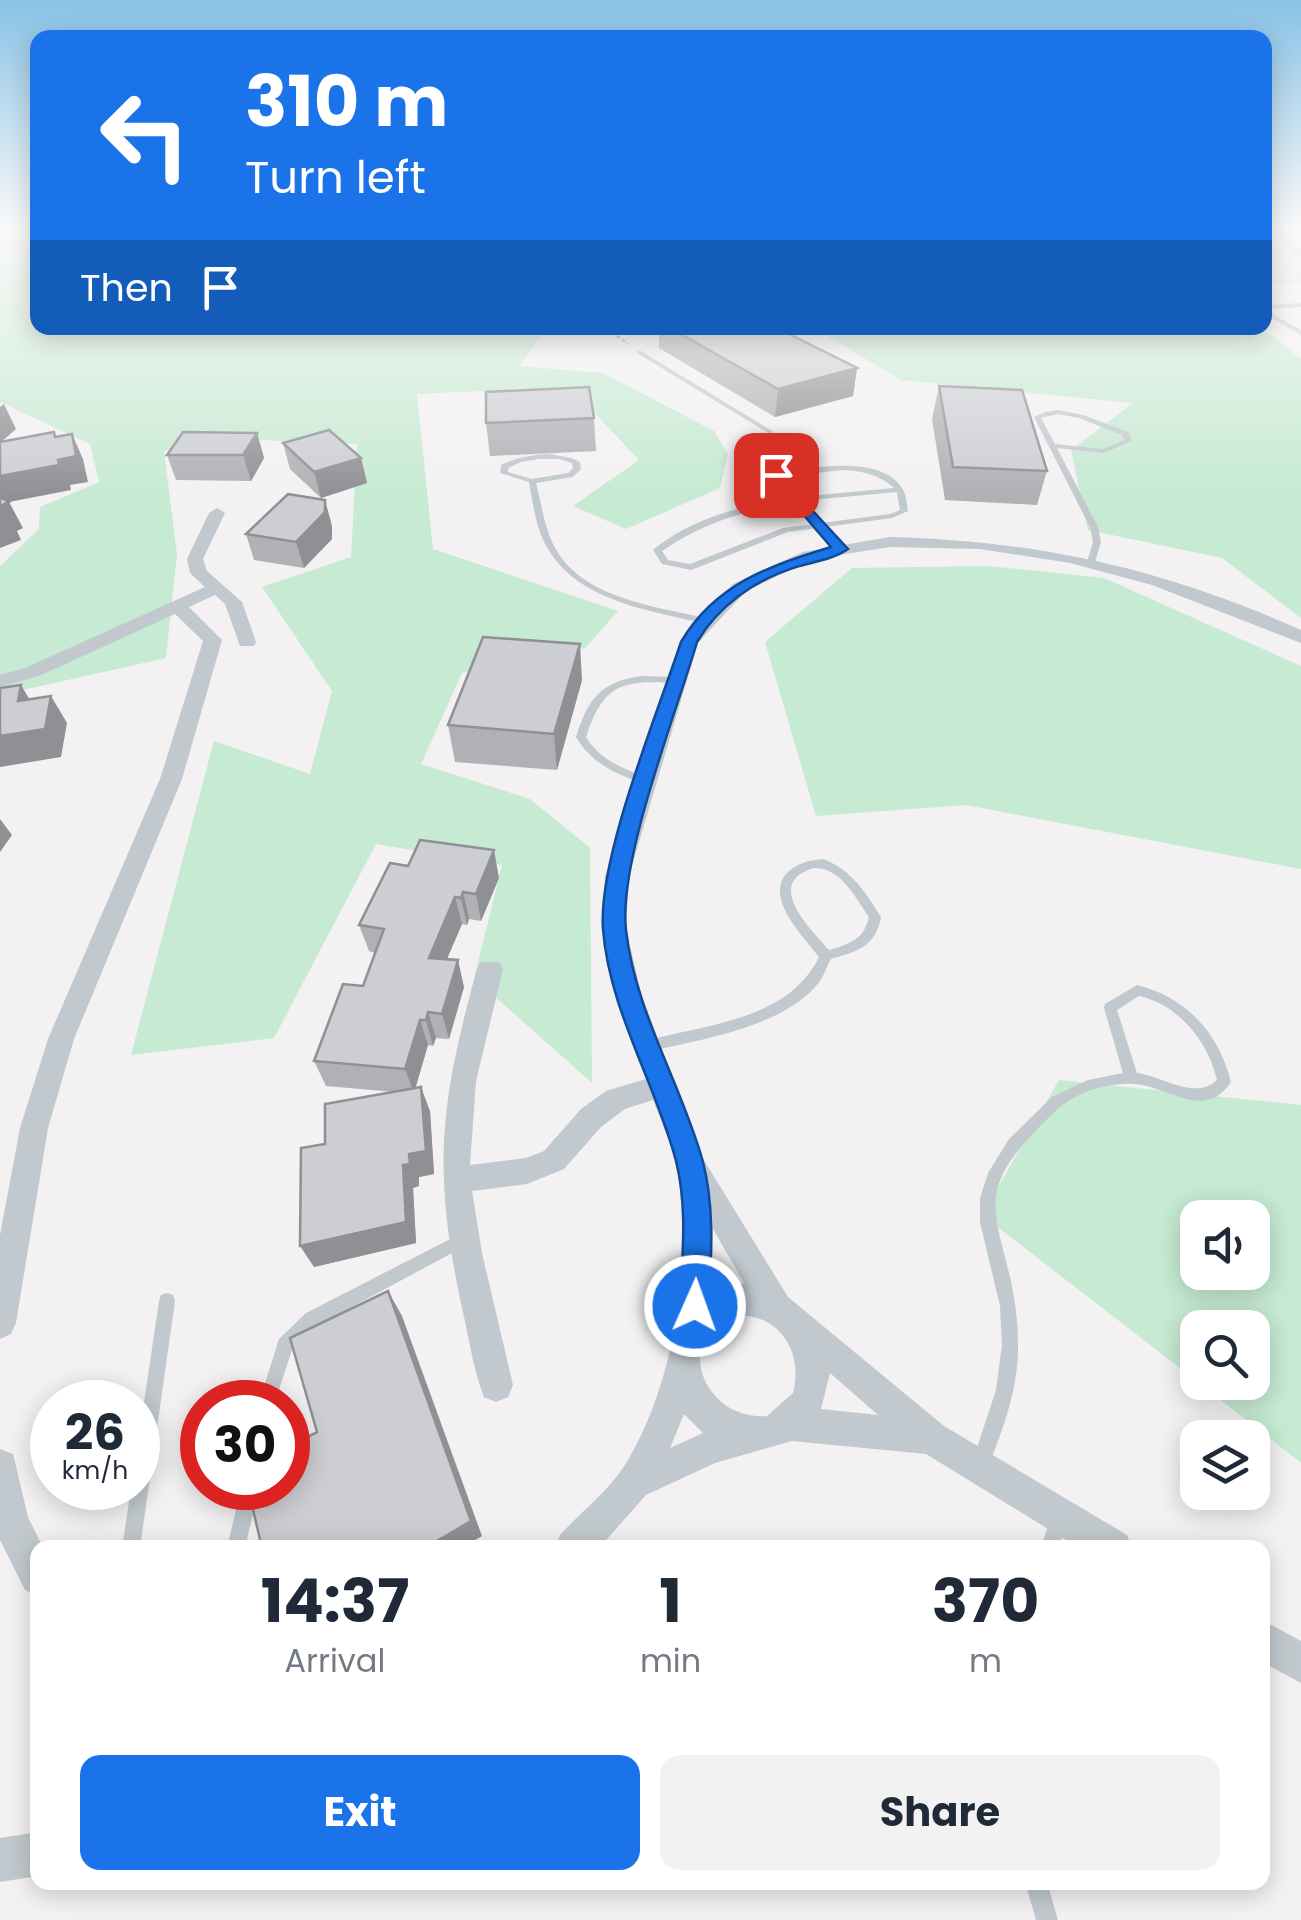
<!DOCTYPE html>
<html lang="en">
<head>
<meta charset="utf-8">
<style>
  :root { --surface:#fff; --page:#f2f2f3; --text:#1f2937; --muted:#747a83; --accent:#1a73e8 }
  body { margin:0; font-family:Poppins,sans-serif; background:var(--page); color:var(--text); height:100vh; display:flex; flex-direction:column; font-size:38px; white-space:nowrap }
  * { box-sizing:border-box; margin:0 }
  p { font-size:32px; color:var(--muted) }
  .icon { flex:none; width:55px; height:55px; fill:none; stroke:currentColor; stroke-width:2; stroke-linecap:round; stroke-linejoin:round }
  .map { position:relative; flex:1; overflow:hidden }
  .side { position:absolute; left:30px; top:1540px; width:1240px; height:350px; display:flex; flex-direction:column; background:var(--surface); border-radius:20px; box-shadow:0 5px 25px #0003 }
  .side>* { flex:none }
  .banner { position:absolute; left:30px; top:30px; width:1242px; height:305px; border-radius:20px; box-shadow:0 5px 25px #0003; background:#1a73e8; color:#fff; overflow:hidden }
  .fabs { position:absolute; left:1180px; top:1200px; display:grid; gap:20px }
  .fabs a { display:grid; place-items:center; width:90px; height:90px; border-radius:20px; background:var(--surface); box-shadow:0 5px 25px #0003; font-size:50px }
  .speed { position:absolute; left:30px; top:1380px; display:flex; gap:20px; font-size:50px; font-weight:700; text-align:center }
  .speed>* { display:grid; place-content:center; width:130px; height:130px; border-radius:50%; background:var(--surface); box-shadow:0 5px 25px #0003; line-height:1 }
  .speed small { font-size:25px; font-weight:400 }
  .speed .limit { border:15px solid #d22; background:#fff; color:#111 }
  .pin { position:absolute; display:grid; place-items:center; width:85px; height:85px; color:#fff; margin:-42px; border-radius:20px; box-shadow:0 5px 15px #0006 }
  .me { position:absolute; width:110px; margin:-55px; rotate:2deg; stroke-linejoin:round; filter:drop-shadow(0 0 8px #0008) }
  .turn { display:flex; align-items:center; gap:35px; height:210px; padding:0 50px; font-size:45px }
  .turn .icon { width:130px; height:130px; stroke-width:2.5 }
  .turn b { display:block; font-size:70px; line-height:85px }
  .then { display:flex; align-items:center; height:95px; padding:0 50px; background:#0003; gap:20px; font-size:38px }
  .eta { display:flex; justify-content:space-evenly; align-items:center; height:170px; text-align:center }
  .eta b { font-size:60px; font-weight:700; line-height:70px }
  .button { display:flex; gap:20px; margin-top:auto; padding:20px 50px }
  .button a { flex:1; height:115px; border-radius:20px; background:var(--accent); color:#fff; font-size:40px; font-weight:700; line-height:115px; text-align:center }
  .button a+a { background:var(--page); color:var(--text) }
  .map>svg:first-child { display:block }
  .education { fill:#e4e2e3 }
  .green { fill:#c6ead2; fill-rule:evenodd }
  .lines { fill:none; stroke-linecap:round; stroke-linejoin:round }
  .path { stroke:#82c4a0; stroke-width:2.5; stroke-dasharray:4 2.5; stroke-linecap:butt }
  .lane { fill:#c1c9ce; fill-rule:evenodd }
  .street { fill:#c1c9ce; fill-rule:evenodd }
  .wall { fill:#afb1b5 }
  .shaded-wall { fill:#8f9094 }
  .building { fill:#ccced3; stroke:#8f9094; stroke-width:2.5 }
  .route { fill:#1a73e8; stroke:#114b97; stroke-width:2.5 }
</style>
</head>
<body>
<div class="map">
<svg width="1301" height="1920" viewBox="0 0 1301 1920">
  <rect width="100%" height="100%" fill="#f3f1f1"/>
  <path class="education" d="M1265 236 1301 266V285H1265Z"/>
  <path class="green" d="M0 228H37L38 328H547L519 366 603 373 714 431 728 454 720 488 626 529 573 506 639 460 587 405 480 391 417 394 433 549 618 611 585 648 462 673 421 764 530 799 590 848 592 1083 474 978 502 865 376 844 274 1038 131 1055 214 741 310 774 332 691 262 587 351 557 357 444 209 438 164 451 177 554 166 658 0 695V566L39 529 40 507 99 482 90 444 0 402Z
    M814 328H1262L1301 359V618L1222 558 1088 530 1071 450 1133 403 901 380Z
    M989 566 1104 578 1301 666V869L966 805 816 816 765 642 852 568Z
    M1059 1080 1301 1105V1463L1198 1382H1252V1328H1198V1382L982 1215ZM1198 1218H1252V1272H1198Z"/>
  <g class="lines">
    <path class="path" d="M606 328 628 344"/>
    <path class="lane" d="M1301 303V307L1265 309V305Z
      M1265 310 1301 330V335L1265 314Z
      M637 351H641L772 431 780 439 778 465 780 472C813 468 880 454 902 488 906 494 907 504 908 511L892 518 825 527 844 549 840 551H837L817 528 788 532 691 570 662 564 653 550C691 518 742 506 790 498 771 476 770 468 772 439L768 433 637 353ZM842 470C862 471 879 474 894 488L798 497 784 481 782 477ZM897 492 900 510 890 514 821 523 801 501ZM794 502 813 524 783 528 690 564 668 560 662 551C702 523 746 510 794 502Z
      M1058 410 1083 415 1128 432 1132 441 1104 453 1057 448 1098 527 1101 542 1095 562 1091 565 1087 562 1093 542 1090 527 1034 417 1045 412ZM1058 414 1079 418 1122 435 1124 440 1103 449 1055 444 1041 418Z
      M549 454 571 458 580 462 581 469 573 477 536 483C541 503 544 525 553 544 579 598 654 606 705 618V622C693 622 680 618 667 615 623 605 573 591 548 549 536 530 533 504 529 482L500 473 501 465C516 457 532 455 549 454ZM539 459H559L572 463 573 468 568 473 532 479 508 472V468L521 462Z
      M641 676 677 677 682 680 677 683C623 680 604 682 586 737 601 761 624 769 649 778L650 780 645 784C616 774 592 764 576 737 588 699 600 682 641 676Z
      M823 859C851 869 866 893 881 917 875 948 857 951 831 959 827 966 824 975 820 981 786 1027 699 1040 646 1052L641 1050 639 1046 641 1042C704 1024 787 1022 819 957 804 937 765 899 786 874 796 863 810 860 823 859ZM813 868C841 867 855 897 869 917 864 940 849 944 829 950 817 936 782 902 793 882 797 874 806 871 813 868Z
      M1137 985C1186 997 1219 1033 1231 1082 1204 1122 1169 1086 1134 1084 1114 1083 1093 1088 1075 1097 1057 1107 1044 1122 1030 1137 980 1190 995 1214 1010 1277 1015 1299 1018 1321 1018 1344 1019 1386 1003 1431 987 1469L981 1472 975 1469 972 1463 996 1390 1002 1345 1000 1306 980 1222V1198L988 1173 1009 1139 1052 1097 1088 1080 1123 1073 1104 1008 1105 1004ZM1139 996C1179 1005 1208 1041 1217 1080 1194 1101 1163 1076 1137 1073L1117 1010Z
      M462 1233 467 1235 470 1240 467 1245 318 1325 292 1350 275 1402H259L279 1339 306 1313Z
      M167 1293 173 1295 175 1301 140 1548H122L131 1488H138V1443L159 1301 161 1295Z
      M241 1488H259L245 1548H227Z
      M1059 1507 1065 1510 1068 1516 1059 1548H1041L1053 1510Z
      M1025 1882H1047L1058 1920H1036Z"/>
    <path class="street" d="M1266 228H1277L1301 250V259Z
      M217 508 225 513 203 559 207 571 242 602 256 642 254 646H240L225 604 215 595 189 607 222 640 182 779 74 1039 48 1128 16 1323 11 1334 0 1339V1235L20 1128 48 1039 160 779 203 641 175 614 39 676 0 687V675L25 668 205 587 190 573 187 559 209 513Z
      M890 537C1041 541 1163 569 1301 630V643L1152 585 1070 563 980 549 890 547 813 559 746 591 698 643 629 876 626 928 641 993 702 1157 788 1297 944 1426 1127 1535 1132 1548H1079L926 1454 792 1441 715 1463 646 1495 599 1548H555L560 1535C580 1513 606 1493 623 1468 675 1387 694 1258 676 1165 672 1144 661 1121 653 1100L625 1109 601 1127 564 1169 527 1184 472 1191 482 1253 513 1385 508 1397 496 1402 484 1397C473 1369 469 1337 462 1308 432 1170 440 1103 477 969L481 962H499L503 969 476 1081 470 1165 526 1158 544 1151 581 1109 606 1091 646 1079 615 993 602 928 605 876 680 642 733 584 803 552ZM713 1229 744 1283 711 1293ZM735 1316C779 1312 804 1352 793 1393L767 1416C704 1422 670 1336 735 1316ZM830 1373 878 1415 821 1409ZM684 1414 703 1433 670 1448Z
      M0 1449 13 1454 28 1517 43 1548H38V1596L25 1590 0 1540Z
      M1262 1620 1301 1641V1683L1262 1662Z
      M38 1832V1876L0 1882V1838Z"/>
  </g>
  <path class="wall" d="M659 328H777L857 368 853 396 775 417 659 348Z
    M939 386 1047 471 1037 505 945 500 932 419Z
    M594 418 596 451 490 456 486 423Z
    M257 433 264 458 251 481 176 480 167 455Z
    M283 443 361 458 367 483 321 498 290 469Z
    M332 526V539L304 568 254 560 246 534Z
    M582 680 557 770 455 762 448 725Z
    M499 878 481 921 469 919 467 925 462 924 447 959 464 987 449 1039 436 1038 433 1046 428 1045 415 1088 430 1111 434 1174 419 1177V1186L413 1188 416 1243 314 1267 325 1144 394 1092 326 1086 314 1061 363 986 375 953 369 951 359 925Z"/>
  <path class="shaded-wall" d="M857 368 853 396 775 417 778 389Z
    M4 404 16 429 0 443V407Z
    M54 432 66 458 72 434 83 459 88 482 70 485 71 490 9 502 23 528 17 531 21 540 0 548V506L4 503 0 495V476L55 437Z
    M257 433 264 458 251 481 243 455Z
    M361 458 367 483 321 498 314 472Z
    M325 500 332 526V539L304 568 296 542Z
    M580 644 582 680 557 770 554 734Z
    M21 685 37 712 18 701Z
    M51 696 67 723 61 757 0 767V736Z
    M0 819 12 835 0 852Z
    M494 850 499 878 481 921 476 894Z
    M463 892 469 919 467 925 461 898Z
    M455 897 462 924 436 984 429 958Z
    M458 960 464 987 449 1039 442 1014Z
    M428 1012 436 1038 433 1046 426 1020Z
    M420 1020 428 1045 414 1093 405 1069Z
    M421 1087 430 1111 434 1174 419 1177V1186L413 1188 416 1243 314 1267 300 1246 403 1165 409 1154Z
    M388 1291 402 1316 482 1536 462 1548H425Z"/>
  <path class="building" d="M670 328H777L857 368 778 389Z
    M939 386 1022 390 1047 471 953 467Z
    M589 387 594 418 486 423V392Z
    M329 430 361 458 314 472 283 443Z
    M54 432 55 437 72 434 76 456 58 460 59 465 0 476V442Z
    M183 432 257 433 243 455H167Z
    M288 494 325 500V512L296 542 246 534Z
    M0 497 9 502 0 506Z
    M483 637 580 644 554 734 448 725Z
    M21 685 18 701 51 696 45 729 0 736V688Z
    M420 840 494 850 476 894 463 892 461 898 455 897 429 958 458 960 442 1014 428 1012 426 1020H420L405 1069 314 1061 343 984 363 986 384 929 359 925 390 863 408 866Z
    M421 1087 426 1151 409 1154 410 1164 403 1165 406 1222 300 1246 301 1148 325 1144V1104Z
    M388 1291 471 1521 425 1548H262L248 1488H288V1447L317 1432 290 1338Z"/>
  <linearGradient id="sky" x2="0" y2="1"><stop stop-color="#88c2e6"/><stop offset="0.46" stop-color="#faf9f9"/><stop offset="1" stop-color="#faf9f9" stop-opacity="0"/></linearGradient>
  <rect width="1301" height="497" fill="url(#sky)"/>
  <path class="route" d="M776 471 848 549C834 559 813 562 796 567 755 580 719 605 697 642 676 714 618 861 626 930 635 1012 681 1083 703 1162 715 1208 711 1258 709 1306L705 1316 695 1321 684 1316 680 1306C682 1258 688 1208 676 1161 656 1084 609 1010 603 929 598 857 657 715 681 642 715 584 769 566 831 547L772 478Z"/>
</svg>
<div class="fabs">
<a><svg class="icon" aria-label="sound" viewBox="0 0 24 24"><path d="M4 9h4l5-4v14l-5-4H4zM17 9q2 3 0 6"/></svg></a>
<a><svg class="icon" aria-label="search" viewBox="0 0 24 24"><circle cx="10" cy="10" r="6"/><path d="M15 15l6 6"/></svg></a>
<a><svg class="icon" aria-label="layers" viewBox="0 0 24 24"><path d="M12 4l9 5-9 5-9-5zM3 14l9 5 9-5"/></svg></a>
</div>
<div class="speed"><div>26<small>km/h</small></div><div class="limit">30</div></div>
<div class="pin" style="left:776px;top:475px;background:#d93025"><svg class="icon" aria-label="arrive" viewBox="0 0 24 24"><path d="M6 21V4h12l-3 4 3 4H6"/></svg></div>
<svg class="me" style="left:695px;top:1306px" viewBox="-20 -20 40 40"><circle r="17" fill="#1a73e8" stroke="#fff" stroke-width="3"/><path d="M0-11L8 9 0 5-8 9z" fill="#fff"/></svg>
<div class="banner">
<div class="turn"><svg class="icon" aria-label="left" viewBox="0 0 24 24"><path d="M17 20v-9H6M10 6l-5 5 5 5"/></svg><div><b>310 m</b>Turn left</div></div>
<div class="then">Then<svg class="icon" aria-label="arrive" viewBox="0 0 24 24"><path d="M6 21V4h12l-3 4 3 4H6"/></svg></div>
</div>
<section class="side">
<div class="eta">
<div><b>14:37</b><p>Arrival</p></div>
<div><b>1</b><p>min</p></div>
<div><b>370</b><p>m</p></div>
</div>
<div class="button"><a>Exit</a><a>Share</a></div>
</section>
</div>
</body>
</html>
